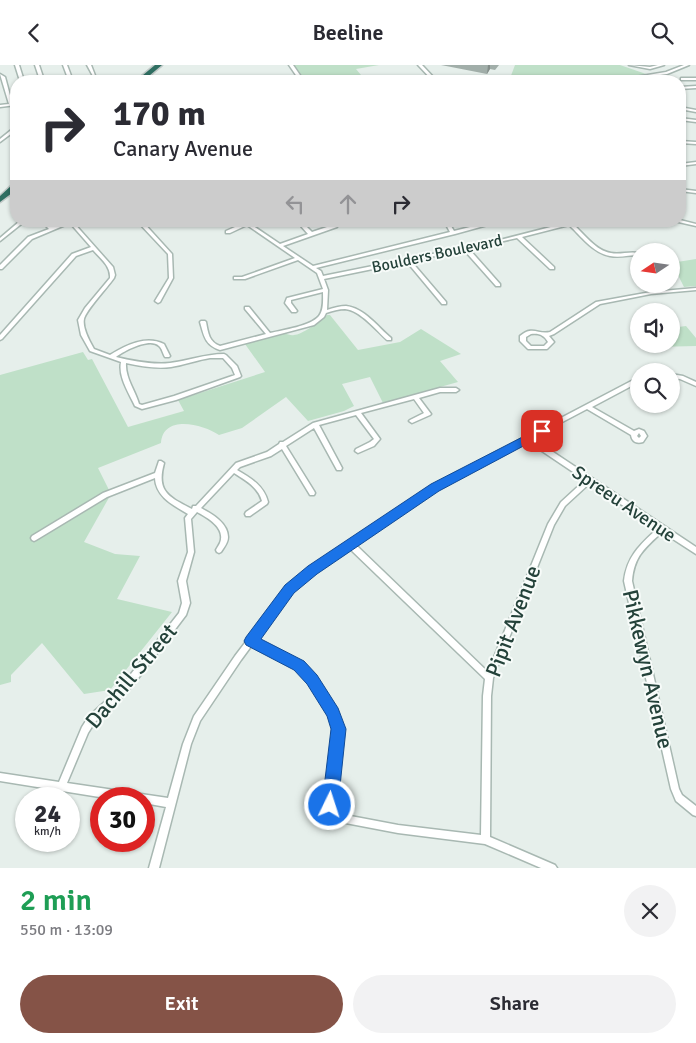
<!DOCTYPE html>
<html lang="en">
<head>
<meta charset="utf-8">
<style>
  :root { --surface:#fff; --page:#f2f2f3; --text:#2b2b33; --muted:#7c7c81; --accent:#855347 }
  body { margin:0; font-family:Signika,sans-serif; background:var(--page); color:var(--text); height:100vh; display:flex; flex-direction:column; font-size:19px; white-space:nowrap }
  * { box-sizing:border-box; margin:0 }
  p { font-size:16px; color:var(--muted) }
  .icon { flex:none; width:28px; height:28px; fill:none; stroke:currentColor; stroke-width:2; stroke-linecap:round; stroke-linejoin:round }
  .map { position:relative; height:803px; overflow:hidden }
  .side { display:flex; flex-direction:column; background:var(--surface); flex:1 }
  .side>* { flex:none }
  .banner { position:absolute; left:10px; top:10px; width:676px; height:152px; border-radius:20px; box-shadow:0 1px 4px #0004; background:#fff; color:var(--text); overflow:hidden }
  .needle { width:32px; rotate:257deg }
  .fabs { position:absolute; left:630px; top:178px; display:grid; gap:10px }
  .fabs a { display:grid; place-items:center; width:50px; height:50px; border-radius:50%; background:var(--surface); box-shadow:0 1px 4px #0004; font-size:25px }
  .speed { position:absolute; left:15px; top:722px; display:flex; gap:10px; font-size:25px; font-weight:700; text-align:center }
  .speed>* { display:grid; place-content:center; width:65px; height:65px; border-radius:50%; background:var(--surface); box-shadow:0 1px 4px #0004; line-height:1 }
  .speed small { font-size:12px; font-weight:400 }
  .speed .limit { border:8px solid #d22; background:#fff; color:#111 }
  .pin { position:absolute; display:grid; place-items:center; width:42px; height:42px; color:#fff; margin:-21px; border-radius:10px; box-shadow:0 2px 8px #0006 }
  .me { position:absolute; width:55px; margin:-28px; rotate:4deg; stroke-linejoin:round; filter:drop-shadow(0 0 4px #0008) }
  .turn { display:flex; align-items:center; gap:18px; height:105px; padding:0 20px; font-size:22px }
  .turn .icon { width:65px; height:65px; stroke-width:2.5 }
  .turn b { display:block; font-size:35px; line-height:42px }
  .lanes { display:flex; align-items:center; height:48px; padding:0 20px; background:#0003; justify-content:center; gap:25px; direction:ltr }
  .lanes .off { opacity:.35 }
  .round { display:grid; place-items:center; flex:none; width:52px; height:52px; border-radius:26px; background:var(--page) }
  .summary { display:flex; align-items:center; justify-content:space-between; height:85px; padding:0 20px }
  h1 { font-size:30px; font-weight:600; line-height:38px; color:#1e9e55 }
  .action { display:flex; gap:10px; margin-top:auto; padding:10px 20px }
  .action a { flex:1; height:58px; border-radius:30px; background:var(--accent); color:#fff; font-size:20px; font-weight:600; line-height:58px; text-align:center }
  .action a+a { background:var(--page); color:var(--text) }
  header { display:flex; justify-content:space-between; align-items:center; height:65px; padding:0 20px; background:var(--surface); font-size:22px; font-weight:600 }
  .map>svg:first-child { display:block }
  .green { fill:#bfe0c8 }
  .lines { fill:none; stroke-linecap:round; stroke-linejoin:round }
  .street-casing { stroke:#a8b8b2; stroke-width:3 }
  .highway-casing { stroke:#c2cac8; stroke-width:3 }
  .street { fill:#fff; fill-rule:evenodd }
  .highway { fill:#2f6f62; fill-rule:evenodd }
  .wall { fill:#a1aea9 }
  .shaded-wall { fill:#838d89 }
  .route { fill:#1a73e8; stroke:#114b97 }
  .labels { text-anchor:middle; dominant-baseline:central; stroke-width:4; stroke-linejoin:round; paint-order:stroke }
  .far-street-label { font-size:16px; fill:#24423a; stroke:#f7fbf9 }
  .street-label { font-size:19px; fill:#24423a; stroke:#f7fbf9 }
  .near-street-label { font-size:22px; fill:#24423a; stroke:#f7fbf9 }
</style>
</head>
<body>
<header><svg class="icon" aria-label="back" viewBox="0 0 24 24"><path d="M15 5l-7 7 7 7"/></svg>Beeline<svg class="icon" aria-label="search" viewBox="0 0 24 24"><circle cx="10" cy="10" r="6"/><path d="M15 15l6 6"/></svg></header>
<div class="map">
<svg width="696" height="803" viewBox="0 0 696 803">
  <rect width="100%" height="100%" fill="#e6efeb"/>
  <path class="green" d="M293 0H379L356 4 366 16H304Z
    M515 0H620L649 10 598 16H509Z
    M696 194V221L684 222 678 210 671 206V198Z
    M327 250H330L358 285 400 277 421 264 461 289 440 296 458 317 383 338 370 312 342 319 354 341 344 346 308 356 286 332 242 363 219 370C203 359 163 349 161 378L98 403 111 429 84 477 115 489 140 491 117 534 172 547 110 625 84 629 42 578 11 610V617L0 620V310L83 287 88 295 92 294 128 362 184 346 178 335 265 307 245 279C258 276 270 271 283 269 287 268 290 271 294 270 301 270 322 256 327 250Z
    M686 261 696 273V281L655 282 654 279H671V263Z"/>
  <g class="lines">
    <g class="street-casing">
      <path id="street" d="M15 0H19L24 16H20Z
        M35 0H39L44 15 43 16H39L40 15Z
        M63 0H67L73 16H69Z
        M87 0H91L96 13H94Z
        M289 0H293L304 16H300Z
        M418 0H422L437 16H433Z
        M629 0 650 2 658 0H664L650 4Z
        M684 0H689L667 9 618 16H611L666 7Z
        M0 9 5 12 12 38H16V40L0 42V40L9 39Z
        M681 13H696V15H681Z
        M696 21V23L680 24V22Z
        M680 42 696 45V47L680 44Z
        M680 53 696 55V57L680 55Z
        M15 62H16V65L0 77V74Z
        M680 76 696 77V79L680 78Z
        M696 97V99L680 101V99Z
        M680 124 696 126V128L680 126Z
        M680 155 696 159V161L674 156H680Z
        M20 156H25L0 176V173Z
        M41 156H46L53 162 67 156H74L73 157 113 202 115 210 114 213C108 222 86 245 84 254 82 263 90 277 94 284L110 290C126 280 146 270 164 279L170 291 169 292H165C163 289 162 283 159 281 150 272 124 286 116 292 133 296 152 300 170 298 188 296 205 289 224 289L226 290 237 301 241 311 240 312 176 335 142 344 135 341C129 328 118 312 121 297L90 286 81 270 78 255 85 243 110 213C111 201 100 193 93 185L76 191 2 274 0 275V270L72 189 91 182 70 158 32 174 2 204H0V200L28 172 49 164ZM210 293H223L232 303 235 310 174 331 142 340 139 339C135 325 125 313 126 298 140 301 156 304 171 302 184 300 197 295 210 293Z
        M137 156H142L172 189 173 213 160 237 158 238 155 236 169 213 168 189Z
        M241 156H246L280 179 308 169 300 160 307 156 311 157 305 160 312 167 333 160 335 158 332 156H353L338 159 337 162 283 181 313 201 450 167 444 156H448L454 166 494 156H502L455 169 316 203 321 206 323 211 492 177 574 156H582L573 159C584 169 596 186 611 188 620 190 629 186 639 188V190C629 190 620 193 610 191 593 188 581 171 569 160L522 172 554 202V204H550L517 173 469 184 500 219V221H496L464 185 411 196 446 237V239H442L407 197 324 214 328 225 327 245C333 243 340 241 346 241 364 243 378 262 391 273V275H387C377 266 360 245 345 244 339 244 332 246 326 248L324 252 314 260 220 285C205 280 204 271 200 257L201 256H205L206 257C208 268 209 277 220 281L266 269 245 244V242H249L270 268C283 265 311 261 319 251 324 245 323 234 323 227L291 235V238L297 246 296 247H292L285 238 287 233 323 224 317 208 298 195 245 214H234V212H242L295 193 247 160 230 168H226V166L244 158Z
        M696 223V225L651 229 600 239 554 269 549 271 554 277 547 284H528L520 276V271C533 260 538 270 550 267L596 237 651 227ZM531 269C539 268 544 270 548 277L544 281H531L526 276V272Z
        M671 309 683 311 696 317V321L680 314 671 313Z
        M639 312V317L592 342 634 366 639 364 644 366 647 371 643 377C637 379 632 377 631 370L587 344 532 373 696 482V489L662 467C645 483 634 491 632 516L679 724 682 730 696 741V751L693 750 676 736 671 724 624 516C627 491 640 480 657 464L590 418 565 441 554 460 493 613 491 631 490 772 555 800 557 803H541L485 779 398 768 335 756 330 751 326 740 334 664 329 650 309 618 296 603 252 580 241 595 200 656 191 679 159 803H149L166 742 144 738V734H112L0 716V708L59 717 82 662 89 651 111 631 127 614 179 548 182 538 178 516 188 487 185 453 188 449C173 440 156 432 155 413L107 432 36 475 34 476 32 475 31 473 32 471 103 428 155 408 159 396H161L164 398C156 427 169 432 192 444L193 441H196L236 398 267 387 279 379 280 377H283L313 358 440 323H456L459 325 456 327H440L419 333 431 349 430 350 412 358 409 356 410 355 424 348 414 334 361 348 380 374 374 381 358 388 355 386 356 384 370 377 374 374 356 350 319 360 342 403 341 405H337L314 363 286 381 314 426 315 428 314 430H310L282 384 271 391 240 402 237 405C251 413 264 421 268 437L267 439 250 451H246L245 449 246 447 262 436C258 422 245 415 234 408L201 443C212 449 228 458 228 472 228 478 224 482 221 487L219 488 217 487 216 485C217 483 219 480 220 478 226 463 208 453 197 447L191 454 194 487 186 516 190 538 186 550 133 620 117 637 95 657 88 668 67 718 168 733 183 679 194 651 235 591 292 516 433 420ZM639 368 641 371 639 373 637 371ZM527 376 585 415 561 437 548 459 488 607 356 480 437 424ZM350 484 485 614 483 631 481 770 398 760 340 749 336 745 334 740 342 664 336 645 315 612 302 599 256 575 298 520Z"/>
    </g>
    <g class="highway-casing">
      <path id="highway" d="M155 0H162L143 16H136Z
        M13 119H16V125L0 137V131Z"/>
    </g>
    <use href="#street" class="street"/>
    <use href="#highway" class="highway"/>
  </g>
  <path class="wall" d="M441 0H499L495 5 490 4 487 9Z"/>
  <path class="shaded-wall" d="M488 0H490V4L487 9Z"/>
  <path class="route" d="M542 362 546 364 547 366 546 369 439 426 317 509 294 528 261 574 304 596 317 610 338 643 346 664 338 740 336 745 330 748 324 745 322 740 331 664 327 651 307 619 294 605 246 580 244 576 246 572 285 520 308 501 431 419Z"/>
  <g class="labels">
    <g class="far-street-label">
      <text transform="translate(437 189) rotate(-12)">Boulders Boulevard</text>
    </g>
    <g class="street-label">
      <text transform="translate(624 439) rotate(34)">Spreeu Avenue</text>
    </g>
    <g class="near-street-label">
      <text transform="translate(513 556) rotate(-69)">Pipit Avenue</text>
      <text transform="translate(648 604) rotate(77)">Pikkewyn Avenue</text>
      <text transform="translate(131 611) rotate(-50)">Dachill Street</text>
    </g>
  </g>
</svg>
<div class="fabs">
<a><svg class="needle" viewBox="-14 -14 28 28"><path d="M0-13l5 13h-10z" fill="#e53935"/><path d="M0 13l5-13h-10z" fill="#7c7c81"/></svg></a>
<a><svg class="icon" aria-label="sound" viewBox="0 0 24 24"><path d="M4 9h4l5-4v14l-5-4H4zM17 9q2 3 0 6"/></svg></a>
<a><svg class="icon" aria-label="search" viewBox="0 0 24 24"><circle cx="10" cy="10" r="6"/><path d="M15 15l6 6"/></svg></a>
</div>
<div class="speed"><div>24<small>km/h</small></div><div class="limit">30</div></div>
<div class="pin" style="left:542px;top:366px;background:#d93025"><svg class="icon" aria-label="arrive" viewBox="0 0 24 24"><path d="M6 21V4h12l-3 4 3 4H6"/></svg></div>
<svg class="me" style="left:330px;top:740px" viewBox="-20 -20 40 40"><circle r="17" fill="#1a73e8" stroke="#fff" stroke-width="3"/><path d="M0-11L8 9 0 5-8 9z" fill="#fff"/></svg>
<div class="banner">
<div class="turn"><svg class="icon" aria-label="right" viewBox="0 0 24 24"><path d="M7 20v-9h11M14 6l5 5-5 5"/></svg><div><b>170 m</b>Canary Avenue</div></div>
<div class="lanes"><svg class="icon off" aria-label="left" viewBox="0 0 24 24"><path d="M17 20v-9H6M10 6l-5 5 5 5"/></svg><svg class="icon off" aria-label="ahead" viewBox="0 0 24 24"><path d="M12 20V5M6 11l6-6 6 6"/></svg><svg class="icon" aria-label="right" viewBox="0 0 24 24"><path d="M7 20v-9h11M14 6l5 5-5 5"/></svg></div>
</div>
</div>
<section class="side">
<div class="summary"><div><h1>2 min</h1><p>550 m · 13:09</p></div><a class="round"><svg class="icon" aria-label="close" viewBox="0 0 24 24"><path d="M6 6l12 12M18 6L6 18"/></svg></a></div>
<div class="action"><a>Exit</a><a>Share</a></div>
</section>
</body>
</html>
